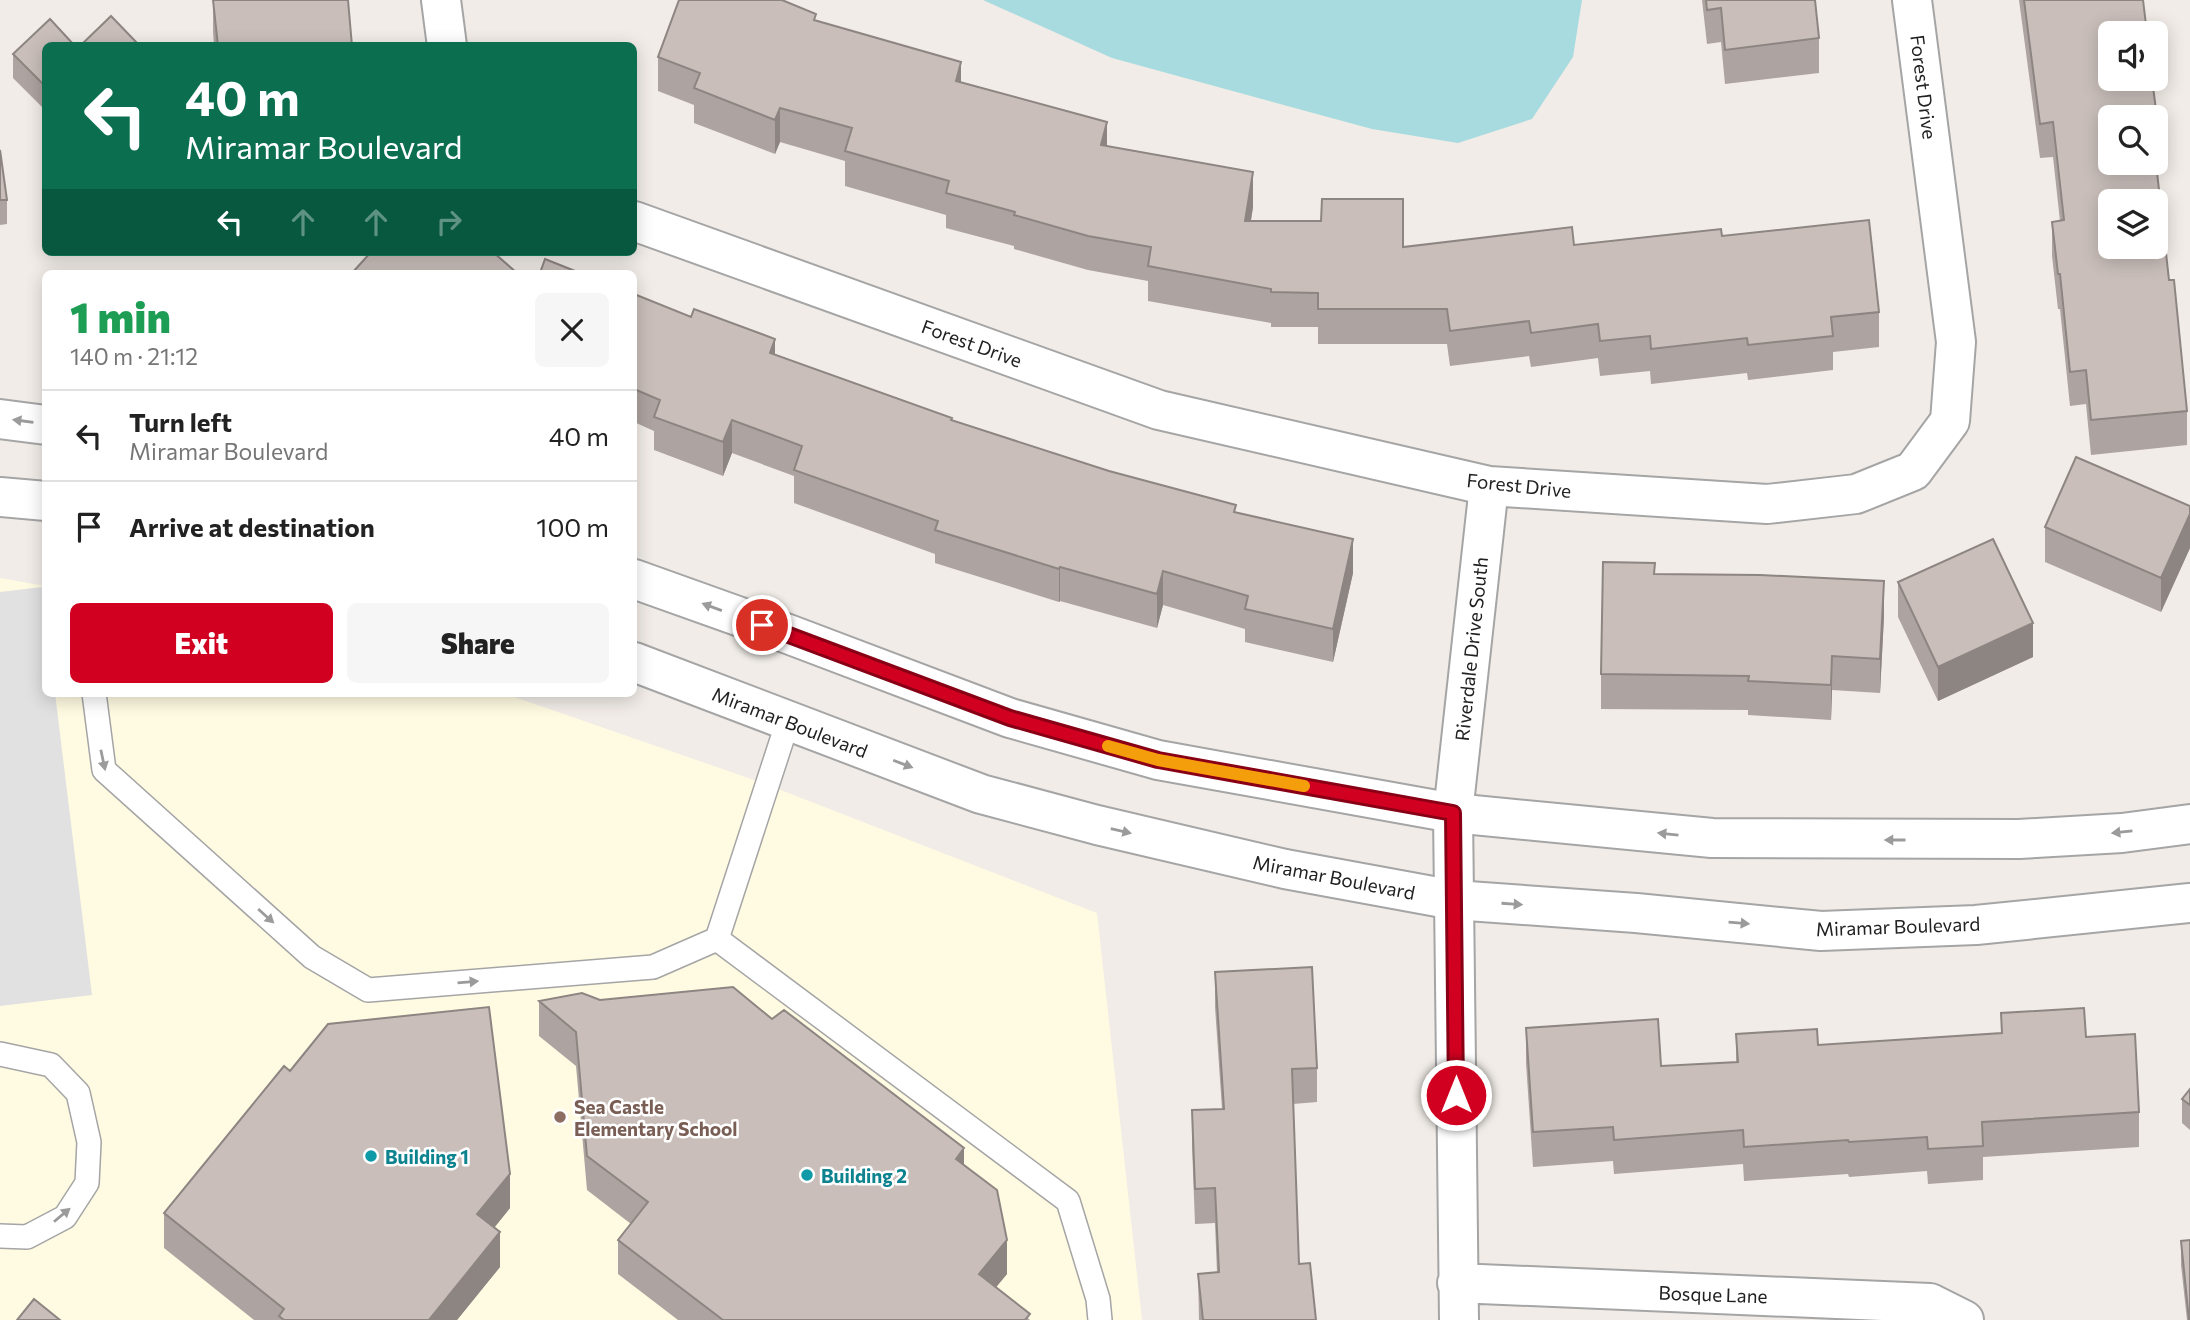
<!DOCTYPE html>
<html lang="en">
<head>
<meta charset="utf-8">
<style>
  :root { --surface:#fff; --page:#f6f6f6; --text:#222; --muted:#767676; --line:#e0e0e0; --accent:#d10020 }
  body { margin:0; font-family:Commissioner,sans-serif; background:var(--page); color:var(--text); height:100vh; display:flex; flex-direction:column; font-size:26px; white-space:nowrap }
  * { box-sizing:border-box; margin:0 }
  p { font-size:23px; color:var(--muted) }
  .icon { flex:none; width:38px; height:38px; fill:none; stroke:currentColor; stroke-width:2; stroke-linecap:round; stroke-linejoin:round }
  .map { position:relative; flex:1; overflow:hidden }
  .panel { position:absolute; left:42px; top:270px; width:595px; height:427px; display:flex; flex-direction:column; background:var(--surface); border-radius:10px; box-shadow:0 4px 18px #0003 }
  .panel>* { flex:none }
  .guide { position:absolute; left:42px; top:42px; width:595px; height:214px; border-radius:10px; box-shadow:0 4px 18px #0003; background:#0b6e4f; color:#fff; overflow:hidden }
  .tools { position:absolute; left:2098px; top:21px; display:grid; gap:14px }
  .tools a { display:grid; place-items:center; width:70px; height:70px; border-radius:10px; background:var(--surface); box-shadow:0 4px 18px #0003; font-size:35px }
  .pin { position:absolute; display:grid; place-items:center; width:60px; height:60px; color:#fff; margin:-30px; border:4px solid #fff; border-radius:50%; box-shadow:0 2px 7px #0007 }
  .me { position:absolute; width:77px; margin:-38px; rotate:0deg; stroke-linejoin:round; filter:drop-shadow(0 0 5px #0008) }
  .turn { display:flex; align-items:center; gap:24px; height:147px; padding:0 28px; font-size:32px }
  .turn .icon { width:91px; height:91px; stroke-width:2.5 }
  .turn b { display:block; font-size:49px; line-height:60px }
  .lanes { display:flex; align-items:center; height:66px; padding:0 28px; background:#0003; justify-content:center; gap:35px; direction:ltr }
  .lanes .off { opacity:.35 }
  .round { display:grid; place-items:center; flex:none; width:74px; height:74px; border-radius:10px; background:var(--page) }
  .head { display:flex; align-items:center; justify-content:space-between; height:119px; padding:0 28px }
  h1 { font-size:42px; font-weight:800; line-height:52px; color:#1e9e55 }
  .button { display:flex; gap:14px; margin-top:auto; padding:14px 28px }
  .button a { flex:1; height:80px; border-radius:10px; background:var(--accent); color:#fff; font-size:28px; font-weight:800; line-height:80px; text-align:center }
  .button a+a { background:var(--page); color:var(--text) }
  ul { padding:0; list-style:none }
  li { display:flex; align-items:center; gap:21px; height:91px; padding:0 28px; border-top:2px solid var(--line) }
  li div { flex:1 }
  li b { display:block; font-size:26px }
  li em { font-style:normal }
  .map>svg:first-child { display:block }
  .education { fill:#fffbe2 }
  .parking { fill:#e1e1e1 }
  .water { fill:#a7dbdf }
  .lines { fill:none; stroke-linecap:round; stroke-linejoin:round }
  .service-casing { stroke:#a5a5a5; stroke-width:26 }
  .minor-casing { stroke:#a5a5a5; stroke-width:42 }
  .tertiary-casing { stroke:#a5a5a5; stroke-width:42 }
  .service { stroke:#fff; stroke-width:23 }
  .minor { stroke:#fff; stroke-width:38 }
  .tertiary { stroke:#fff; stroke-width:38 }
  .wall { fill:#ada3a0 }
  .shaded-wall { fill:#8d8582 }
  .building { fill:#c9beba; stroke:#8d8582; stroke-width:2; fill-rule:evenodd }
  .oneway { fill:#9b9b9b }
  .route-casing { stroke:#880015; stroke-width:18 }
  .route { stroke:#d10020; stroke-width:12 }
  .slow { stroke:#f59e0b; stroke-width:12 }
  .education-dot { fill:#8d6e63; stroke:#fff; stroke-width:2.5 }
  .culture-dot { fill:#0f9aa8; stroke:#fff; stroke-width:2.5 }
  .labels { text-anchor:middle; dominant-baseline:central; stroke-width:5; stroke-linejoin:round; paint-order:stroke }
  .street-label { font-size:19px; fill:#212121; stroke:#fff }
  .education-label { font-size:19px; font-weight:bold; fill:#785e54; stroke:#fff; text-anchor:start }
  .culture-label { font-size:19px; font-weight:bold; fill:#0d838f; stroke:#fff; text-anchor:start }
</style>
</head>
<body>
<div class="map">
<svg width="2190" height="1320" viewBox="0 0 2190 1320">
  <rect width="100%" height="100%" fill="#f1ece7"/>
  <path class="education" d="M0 578 45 586 46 693H503L760 782 1097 913 1142 1320H0Z"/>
  <path class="parking" d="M42 587 46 613V693H55L92 995 0 1006V592Z"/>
  <path class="water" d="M983 0H1582L1573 57 1532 119 1458 143 1372 129 1112 58Z"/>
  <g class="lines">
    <g class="service-casing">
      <path id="service" d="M94 693 104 770 312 957 368 990 653 967 717 939 788 721
        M717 939 1068 1201 1098 1299 1100 1320
        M0 1054 51 1065 78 1093 89 1142 87 1183 65 1217 27 1237 0 1236"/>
    </g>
    <g class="minor-casing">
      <path id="minor" d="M441 0 447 46
        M634 221 1159 410 1489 486 1767 504 1856 494 1913 471 1950 421 1956 342 1912 0
        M1457 1283 1930 1303 1964 1320
        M1459 1320 1453 813 1489 486"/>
    </g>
    <g class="tertiary-casing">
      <path id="tertiary" d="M0 419 46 425
        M0 497 46 501
        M634 579 788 634 1010 718 1158 760 1453 813 1712 838 2019 839 2122 833 2190 824
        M634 662 981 794 1097 825 1285 869 1454 900 1636 913 1821 931 1976 925 2190 903"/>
    </g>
    <use href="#service" class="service"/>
    <use href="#minor" class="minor"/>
    <use href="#tertiary" class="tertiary"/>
  </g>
  <path class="wall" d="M213 0 352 46H214L213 31Z
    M1702 0H1815L1819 38V73L1725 84 1721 42 1707 44Z
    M2019 0H2143L2156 110V145V117H2110L2169 280 2187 411V445L2091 455 2086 404 2070 406 2060 309H2058L2052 256V222L2060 221 2053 157 2040 158Z
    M816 21 1107 146 1253 207 1251 221 1403 247 1574 245 1722 236 1879 312V347L1833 352V370L1748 380 1747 373 1651 384 1650 371 1600 376 1598 358 1531 367 1529 356 1450 366 1447 344H1318V327H1271V323L1148 301V281L1088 270 1014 249V246L946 228V215L845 186V161L780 142 775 154 694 123V105L658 91V57Z
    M46 46V111L13 78V54Z
    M0 150 7 200V224L0 225Z
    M281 252H308L281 255Z
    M634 294 775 354 952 421 1236 513 1353 573 1333 662 1245 642V629L1163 605 1157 628 1060 601 1059 602 935 563V554L794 503V476L732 453 723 476 654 450V431L634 422Z
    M2190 506V548L2161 612 2045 562V527Z
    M1655 574 1884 616 1880 693 1832 690 1831 720 1748 715V710L1601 709V674Z
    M1898 582 2033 657 1938 701 1898 617Z
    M1215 972 1317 1068V1102L1293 1104 1299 1264 1316 1320H1199L1198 1274 1217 1273 1215 1223 1195 1224 1192 1145V1110L1222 1109 1215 1007Z
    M600 1000 772 1019 964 1165 1007 1274 996 1287 1030 1320H678L618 1274V1240L631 1224 587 1190 576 1066 539 1036V1001Z
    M2001 1013 2139 1112V1147L1983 1157V1180L1928 1184 1927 1171 1849 1177 1848 1174 1744 1181 1743 1164 1614 1174 1613 1161 1533 1167 1526 1063V1028L1661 1066 1736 1062V1034L1818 1045 2001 1033Z
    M290 1071 510 1208 494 1228 500 1267 457 1320H254L164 1248V1213Z
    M2190 1089V1130L2182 1123V1099Z
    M2181 1241 2190 1320H2187L2181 1265Z"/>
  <path class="shaded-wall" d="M961 62V97L956 81Z
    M780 108V142L775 154V120Z
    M1107 122V157L1101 145Z
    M1253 172V207L1245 255V221Z
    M775 339V373L770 353Z
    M732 420V453L723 476V442Z
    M2190 514V548L2161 612V578Z
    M1353 539V573L1333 662V629Z
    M1060 567V601L1059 602V569Z
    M1163 571V605L1157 628V594Z
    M1884 581V616L1880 693V659Z
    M2033 623V657L1938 701V667Z
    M1832 656V690L1831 720V685Z
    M964 1148V1182L956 1159Z
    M510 1174V1208L477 1249V1214Z
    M500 1232V1267L457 1320H429Z
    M1007 1240V1274L979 1308V1274Z"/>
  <path class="building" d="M213 0H348L352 46H218Z
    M679 0H782L816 14 814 20 961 62 956 81 1107 122 1101 145 1253 172 1245 221H1321L1322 199H1403V247L1572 227 1574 245 1721 229 1722 236 1869 220 1879 312 1831 317 1833 336 1748 345 1747 338 1651 349 1650 336 1600 341 1598 324 1531 333 1529 321 1450 331 1447 309H1318V293L1271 292V289L1148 266 1151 247 1088 236 1014 215 1015 212 946 193 949 181 845 151 852 128 780 108 775 120 694 88 700 73 658 57Z
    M1706 0H1815L1819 38 1725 50 1721 8 1707 10Z
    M2024 0H2143L2147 33H2110V79H2152L2156 110 2150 111 2151 117H2110V163H2156L2169 280H2174L2187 411 2091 420 2086 370 2070 372 2060 274H2058L2052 222 2064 220 2053 122 2040 124ZM2110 201H2156V247H2110Z
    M111 16 140 46H80Z
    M50 19 75 46H46V87L13 54Z
    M0 150 7 200H0Z
    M371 252H493L517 273H352Z
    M545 259 580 273H540Z
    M634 294 691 317 694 309 775 339 770 353 952 418 951 420 1109 471 1236 505 1234 512 1353 539 1333 629 1245 609 1248 596 1163 571 1157 594 1060 567 1059 569 935 530 938 521 794 470 802 446 732 420 723 442 654 417 660 400 634 389Z
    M2076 457 2190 506V514L2161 578 2045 527Z
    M1993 539 2033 623 1938 667 1898 582Z
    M1603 562 1655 563 1654 574 1760 575 1884 581 1880 659 1832 656 1831 685 1748 681 1749 676 1601 674Z
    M1312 967 1317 1068 1292 1069 1299 1264 1310 1263 1316 1320H1203L1198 1274 1219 1272 1215 1188 1195 1189 1192 1110 1224 1109 1215 972Z
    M733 987 772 1019 784 1010 964 1148 956 1159 997 1190 1007 1240 979 1274 1030 1314 1025 1320H723L618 1240 648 1202 587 1156 576 1032 539 1001 582 993 600 1000Z
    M489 1007 510 1174 477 1214 500 1232 429 1320H284L279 1316 284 1309 164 1213 284 1066 290 1071 328 1024Z
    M2084 1008 2086 1037 2135 1034 2139 1112 1982 1122 1983 1146 1928 1149 1927 1137 1849 1142 1848 1140 1744 1147 1743 1130 1614 1140 1613 1127 1533 1132 1526 1028 1658 1019 1661 1066 1738 1062 1736 1034 1817 1029 1818 1045 2002 1033 2001 1013Z
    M2190 1089V1105L2182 1099Z
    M2190 1240V1320H2189L2181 1241Z
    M34 1299 60 1320H17Z"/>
  <defs><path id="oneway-solid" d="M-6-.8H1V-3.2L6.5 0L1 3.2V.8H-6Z" transform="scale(1.75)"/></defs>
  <g class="oneway">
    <use href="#oneway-solid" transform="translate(23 421) rotate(-172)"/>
    <use href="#oneway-solid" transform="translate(712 607) rotate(-160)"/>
    <use href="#oneway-solid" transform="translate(103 760) rotate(78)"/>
    <use href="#oneway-solid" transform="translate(903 764) rotate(21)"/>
    <use href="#oneway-solid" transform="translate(1121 831) rotate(13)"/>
    <use href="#oneway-solid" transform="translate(2122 832) rotate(174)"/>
    <use href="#oneway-solid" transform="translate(1668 834) rotate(-174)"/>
    <use href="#oneway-solid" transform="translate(1895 840) rotate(180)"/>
    <use href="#oneway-solid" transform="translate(1512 904) rotate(4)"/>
    <use href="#oneway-solid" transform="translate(266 916) rotate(42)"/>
    <use href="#oneway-solid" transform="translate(1739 923) rotate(5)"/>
    <use href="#oneway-solid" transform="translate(468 982) rotate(-5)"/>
    <use href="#oneway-solid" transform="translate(62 1215) rotate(-40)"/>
  </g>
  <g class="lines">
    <g class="route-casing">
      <path id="route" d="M762 625 1010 718 1158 760 1453 813 1456 1095"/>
    </g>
    <use href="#route" class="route"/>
    <path class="slow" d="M1108 746 1158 760 1304 786"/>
  </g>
  <circle class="education-dot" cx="560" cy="1117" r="7"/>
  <g class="culture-dot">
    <circle cx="371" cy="1156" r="7"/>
    <circle cx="807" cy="1175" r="7"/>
  </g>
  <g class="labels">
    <g class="street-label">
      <text transform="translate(1924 87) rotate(83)">Forest Drive</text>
      <text transform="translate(972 343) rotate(20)">Forest Drive</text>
      <text transform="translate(1519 485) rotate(6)">Forest Drive</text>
      <text transform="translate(1471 649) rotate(-84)">Riverdale Drive South</text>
      <text transform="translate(790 722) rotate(21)">Miramar Boulevard</text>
      <text transform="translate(1334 877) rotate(11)">Miramar Boulevard</text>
      <text transform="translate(1898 926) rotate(-2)">Miramar Boulevard</text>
      <text transform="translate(1713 1294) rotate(2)">Bosque Lane</text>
    </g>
    <g class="education-label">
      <text x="574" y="1106">Sea Castle<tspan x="574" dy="22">Elementary School</tspan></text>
    </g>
    <g class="culture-label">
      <text x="385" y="1156">Building 1</text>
      <text x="821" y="1175">Building 2</text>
    </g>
  </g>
</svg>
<div class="tools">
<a><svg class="icon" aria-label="sound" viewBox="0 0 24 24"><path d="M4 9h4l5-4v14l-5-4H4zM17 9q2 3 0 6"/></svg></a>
<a><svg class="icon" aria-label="search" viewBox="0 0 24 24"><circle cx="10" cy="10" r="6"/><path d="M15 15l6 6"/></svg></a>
<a><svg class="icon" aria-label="layers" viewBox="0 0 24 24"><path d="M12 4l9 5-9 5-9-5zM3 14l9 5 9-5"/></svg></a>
</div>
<div class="pin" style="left:762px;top:625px;background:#d93025"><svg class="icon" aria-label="arrive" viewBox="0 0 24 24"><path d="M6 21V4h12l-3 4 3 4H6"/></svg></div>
<svg class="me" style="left:1456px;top:1095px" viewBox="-20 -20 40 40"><circle r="17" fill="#d10020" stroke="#fff" stroke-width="3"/><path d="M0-11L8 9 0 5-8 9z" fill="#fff"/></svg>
<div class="guide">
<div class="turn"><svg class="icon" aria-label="left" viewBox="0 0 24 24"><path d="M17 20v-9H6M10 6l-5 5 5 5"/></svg><div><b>40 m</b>Miramar Boulevard</div></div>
<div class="lanes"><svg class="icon" aria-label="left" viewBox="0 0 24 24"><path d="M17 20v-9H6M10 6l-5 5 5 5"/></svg><svg class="icon off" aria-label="ahead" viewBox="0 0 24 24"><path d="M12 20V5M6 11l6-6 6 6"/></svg><svg class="icon off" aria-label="ahead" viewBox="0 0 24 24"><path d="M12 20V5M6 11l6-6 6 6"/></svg><svg class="icon off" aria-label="right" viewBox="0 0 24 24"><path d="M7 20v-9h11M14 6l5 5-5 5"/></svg></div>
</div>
<section class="panel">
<div class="head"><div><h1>1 min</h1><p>140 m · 21:12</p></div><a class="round"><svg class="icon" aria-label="close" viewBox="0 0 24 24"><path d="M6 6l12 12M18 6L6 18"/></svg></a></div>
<ul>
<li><svg class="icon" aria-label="left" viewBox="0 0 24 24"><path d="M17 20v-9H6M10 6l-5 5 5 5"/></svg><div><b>Turn left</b><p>Miramar Boulevard</p></div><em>40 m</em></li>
<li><svg class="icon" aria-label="arrive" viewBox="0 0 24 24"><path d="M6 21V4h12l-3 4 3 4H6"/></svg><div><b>Arrive at destination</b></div><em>100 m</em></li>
</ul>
<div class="button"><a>Exit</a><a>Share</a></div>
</section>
</div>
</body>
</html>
